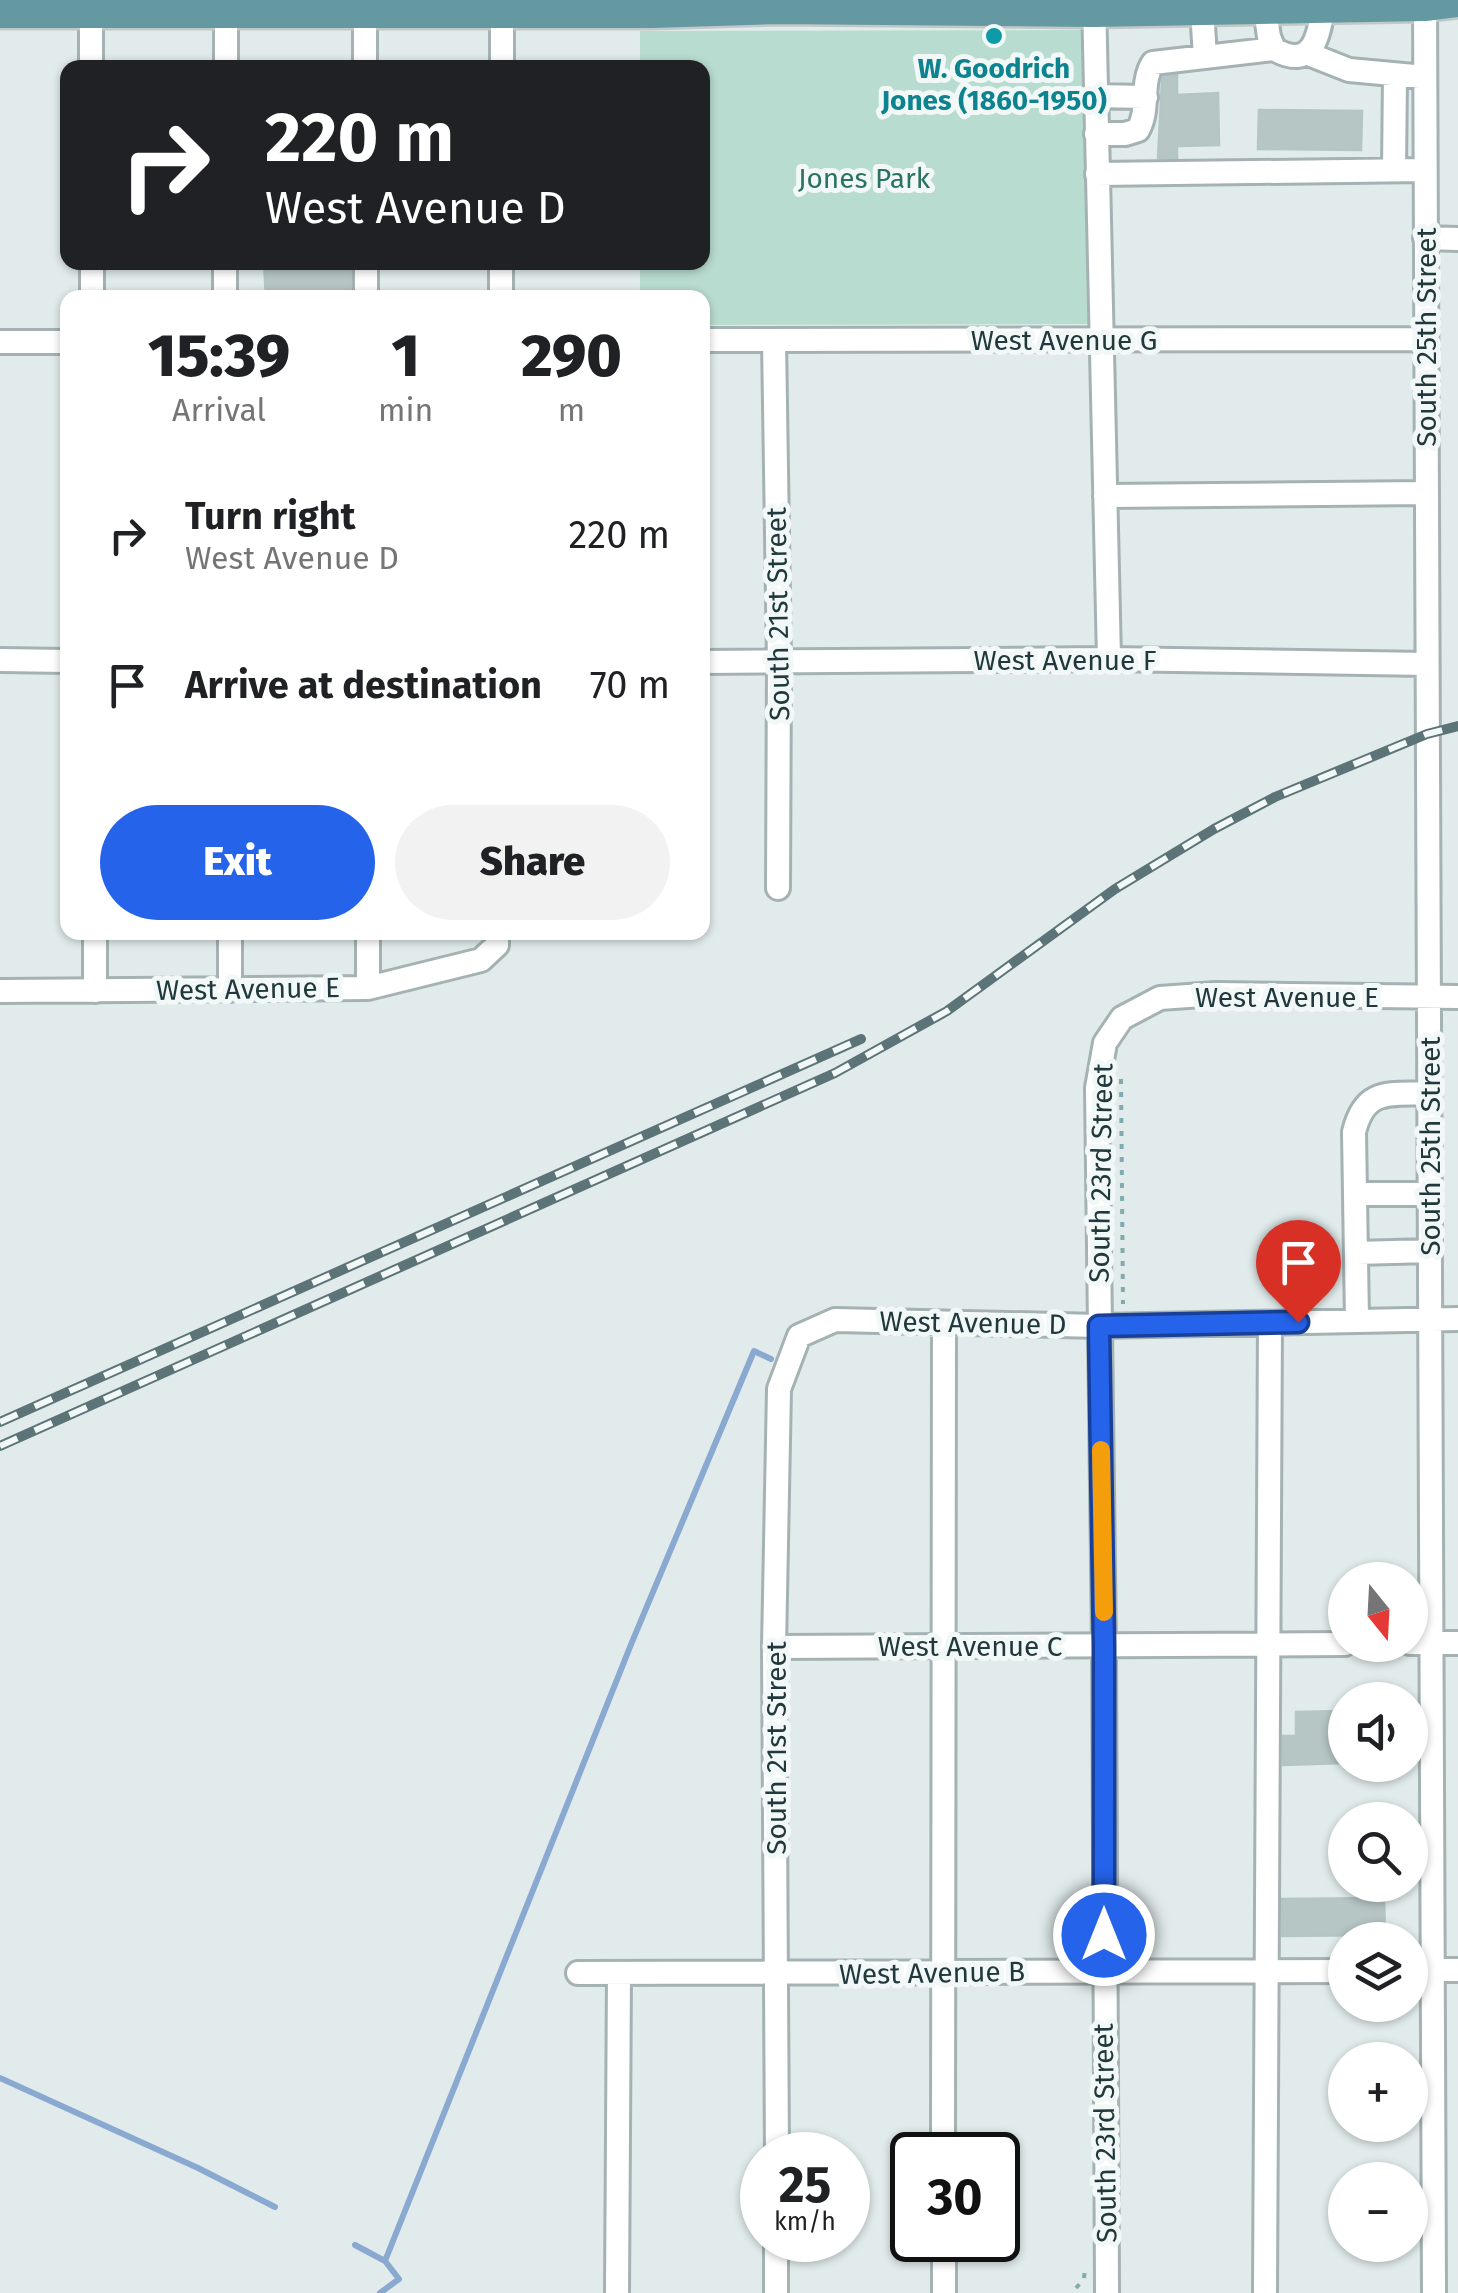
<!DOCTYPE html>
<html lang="en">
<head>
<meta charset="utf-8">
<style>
  :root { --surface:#fff; --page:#f2f2f2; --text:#202124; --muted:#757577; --accent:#2563eb }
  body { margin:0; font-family:"Fira Sans",sans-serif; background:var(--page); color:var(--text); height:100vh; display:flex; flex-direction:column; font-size:38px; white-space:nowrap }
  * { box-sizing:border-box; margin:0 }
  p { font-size:32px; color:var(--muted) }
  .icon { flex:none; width:55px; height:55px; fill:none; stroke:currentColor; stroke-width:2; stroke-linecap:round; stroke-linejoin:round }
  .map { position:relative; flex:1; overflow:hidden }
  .side { position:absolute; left:60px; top:290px; width:650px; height:650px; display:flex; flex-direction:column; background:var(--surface); border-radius:20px; box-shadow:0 2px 8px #0004 }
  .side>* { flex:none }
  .hud { position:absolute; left:60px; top:60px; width:650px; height:210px; border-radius:20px; box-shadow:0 2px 8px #0004; background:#202124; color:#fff; overflow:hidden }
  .needle { width:65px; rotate:162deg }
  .tools { position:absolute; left:1328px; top:1562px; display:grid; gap:20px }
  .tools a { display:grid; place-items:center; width:100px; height:100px; border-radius:50%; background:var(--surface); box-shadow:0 2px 8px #0004; font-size:50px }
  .speed { position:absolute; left:740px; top:2132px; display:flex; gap:20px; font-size:50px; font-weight:700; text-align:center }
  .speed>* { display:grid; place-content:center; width:130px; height:130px; border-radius:50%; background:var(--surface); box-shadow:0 2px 8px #0004; line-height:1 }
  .speed small { font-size:25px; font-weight:400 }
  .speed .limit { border:5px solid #111; border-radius:15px; background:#fff; color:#111 }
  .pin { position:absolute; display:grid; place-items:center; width:85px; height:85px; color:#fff; margin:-102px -42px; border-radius:50% 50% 50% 0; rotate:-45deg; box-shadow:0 0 10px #0007 }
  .pin .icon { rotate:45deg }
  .me { position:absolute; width:110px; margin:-55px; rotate:0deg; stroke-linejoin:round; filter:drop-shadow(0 0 8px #0008) }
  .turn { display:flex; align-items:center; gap:35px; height:210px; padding:0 40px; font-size:45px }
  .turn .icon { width:130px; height:130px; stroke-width:2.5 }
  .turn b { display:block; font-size:70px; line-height:85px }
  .eta { display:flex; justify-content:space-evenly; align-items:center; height:170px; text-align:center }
  .eta b { font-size:60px; font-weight:800; line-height:70px }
  .button { display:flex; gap:20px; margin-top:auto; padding:20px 40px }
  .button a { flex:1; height:115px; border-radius:60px; background:var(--accent); color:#fff; font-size:40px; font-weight:800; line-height:115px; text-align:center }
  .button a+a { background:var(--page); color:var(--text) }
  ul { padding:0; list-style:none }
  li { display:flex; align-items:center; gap:30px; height:150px; padding:0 40px }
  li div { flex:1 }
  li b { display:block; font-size:38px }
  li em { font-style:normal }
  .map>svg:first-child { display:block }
  .green { fill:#b9dcd0 }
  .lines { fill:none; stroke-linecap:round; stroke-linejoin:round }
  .stream { stroke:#89a9d0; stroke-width:6 }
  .building { fill:#b6c6c5; stroke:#b3c5c4; stroke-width:2.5 }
  .minor-casing { stroke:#a4b2b3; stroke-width:28 }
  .major-casing { stroke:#c1c8c8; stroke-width:35 }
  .path { stroke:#81abaf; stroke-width:4; stroke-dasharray:5 8; stroke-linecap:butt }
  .minor { stroke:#fff; stroke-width:22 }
  .major { stroke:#6599a1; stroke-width:30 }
  .rail-casing { stroke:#5c7477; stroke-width:10 }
  .rail { stroke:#f1f8f7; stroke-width:6; stroke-dasharray:19; stroke-linecap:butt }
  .route-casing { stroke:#184099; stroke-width:25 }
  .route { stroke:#2563eb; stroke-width:18 }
  .slow { stroke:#f59e0b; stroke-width:18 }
  .culture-dot { fill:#0f9aa8; stroke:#f1f8f7; stroke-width:4 }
  .labels { text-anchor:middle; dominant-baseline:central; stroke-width:10; stroke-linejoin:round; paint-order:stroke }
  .culture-label { font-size:28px; font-weight:bold; fill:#0d838f; stroke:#f1f8f7 }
  .park-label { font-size:28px; fill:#2c7262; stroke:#f1f8f7 }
  .street-label { font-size:28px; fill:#21393c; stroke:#f1f8f7 }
</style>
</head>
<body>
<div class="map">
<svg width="1458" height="2293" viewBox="0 0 1458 2293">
  <rect width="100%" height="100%" fill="#e1ebeb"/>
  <path class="green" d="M1088 30V324L703 325 702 298H640V263L702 262V68L640 67V31Z"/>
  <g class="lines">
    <path class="stream" d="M0 2078 198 2168 275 2207
      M355 2245 385 2261 399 2279 380 2293
      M385 2261 632 1642 754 1351 771 1359"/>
  </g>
  <path class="building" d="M1177 75V95L1218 93 1219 145 1177 146V158H1158L1162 82 1163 77Z
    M1259 110 1362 111 1361 150 1258 149Z
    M264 262H351V298H266Z
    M1345 1711V1763L1283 1765V1736H1296V1712Z
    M1384 1898 1385 1935 1282 1936V1899Z"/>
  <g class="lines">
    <g class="minor-casing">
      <path id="minor" d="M91 0V68
        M365 0V68
        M1094 0 1109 659
        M1425 0 1434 2293
        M1265 9 1269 37 1274 49C1312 71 1319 37 1323 8
        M1202 10 1205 57
        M1306 53 1349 70 1425 77
        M226 68V1
        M502 68V1
        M1095 96 1146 97
        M1096 134H1125L1138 130C1150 109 1140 83 1153 63L1274 49
        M1394 170 1395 75
        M1097 174 1425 170
        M1425 238 1458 239
        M92 262V298
        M366 262V298
        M225 298V262
        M501 298V262
        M702 340 1426 339
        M774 340 779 662 778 888
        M0 342H68
        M1105 496 1426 493
        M0 660 68 661
        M702 662 1109 659 1427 664
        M95 932V991
        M368 932V988
        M230 990V932
        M0 991 368 988 481 960 497 945V932
        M1355 1194H1430
        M1356 1253 1430 1251
        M1357 1321 1354 1132C1365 1087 1390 1095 1429 1093
        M1410 1643H1458
        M774 1647 1345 1644
        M1410 1970H1458
        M578 1973 1345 1971
        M777 2155 774 1647 779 1389 799 1336 835 1320 1099 1326 1458 1319
        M943 2155 944 1323
        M944 2240V2293
        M617 2293 619 1973
        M776 2293V2240
        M1107 2293 1104 1646 1097 1088 1105 1043 1122 1018 1160 998 1216 994 1458 997
        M1265 2293 1270 1323"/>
    </g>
    <g class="major-casing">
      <path id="major" d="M0 13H652L776 9 1094 12 1425 6 1458 2"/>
    </g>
    <path class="path" d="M1121 1079 1123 1304
      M1076 1952V1910L1084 1899
      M1076 2288 1084 2279 1085 2266"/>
    <use href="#minor" class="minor"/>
    <use href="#major" class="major"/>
    <g class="rail-casing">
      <path id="rail" d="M0 1422 861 1039
        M0 1446 835 1073 947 1011 1115 889 1214 829 1275 797 1427 734 1458 726"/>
    </g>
    <use href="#rail" class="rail"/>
  </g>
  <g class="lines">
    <g class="route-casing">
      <path id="route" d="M1104 1935V1646L1099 1326 1298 1322"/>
    </g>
    <use href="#route" class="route"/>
    <path class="slow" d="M1101 1450 1104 1612"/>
  </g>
  <circle class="culture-dot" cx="994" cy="36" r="10"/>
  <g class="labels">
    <g class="culture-label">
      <text x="994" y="68">W. Goodrich<tspan x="994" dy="32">Jones (1860-1950)</tspan></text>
    </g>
    <g class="park-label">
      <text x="864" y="178">Jones Park</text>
    </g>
    <g class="street-label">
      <text transform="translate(1426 337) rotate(-90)">South 25th Street</text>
      <text x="1064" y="340">West Avenue G</text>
      <text transform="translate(778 614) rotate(-91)">South 21st Street</text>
      <text x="1065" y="660">West Avenue F</text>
      <text transform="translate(248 989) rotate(-1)">West Avenue E</text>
      <text x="1287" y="997">West Avenue E</text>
      <text transform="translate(1430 1146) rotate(-90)">South 25th Street</text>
      <text transform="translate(1101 1173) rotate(-89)">South 23rd Street</text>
      <text transform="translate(973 1323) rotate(1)">West Avenue D</text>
      <text x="970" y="1646">West Avenue C</text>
      <text transform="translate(776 1748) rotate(-90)">South 21st Street</text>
      <text transform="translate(932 1973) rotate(-1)">West Avenue B</text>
      <text transform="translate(1105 2133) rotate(-91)">South 23rd Street</text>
    </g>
  </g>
</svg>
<div class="tools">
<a><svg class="needle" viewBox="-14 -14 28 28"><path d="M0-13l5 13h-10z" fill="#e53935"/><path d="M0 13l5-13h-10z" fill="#757577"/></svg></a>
<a><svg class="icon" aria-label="sound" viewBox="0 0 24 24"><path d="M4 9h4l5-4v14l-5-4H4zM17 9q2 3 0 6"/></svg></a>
<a><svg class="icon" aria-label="search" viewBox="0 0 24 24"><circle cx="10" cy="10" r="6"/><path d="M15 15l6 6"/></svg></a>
<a><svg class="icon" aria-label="layers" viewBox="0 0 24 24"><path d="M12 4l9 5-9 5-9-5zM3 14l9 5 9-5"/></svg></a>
<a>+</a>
<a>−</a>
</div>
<div class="speed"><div>25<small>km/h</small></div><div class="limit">30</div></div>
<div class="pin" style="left:1298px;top:1322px;background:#d93025"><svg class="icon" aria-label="arrive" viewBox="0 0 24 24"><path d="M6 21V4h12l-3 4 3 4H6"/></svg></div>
<svg class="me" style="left:1104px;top:1935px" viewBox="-20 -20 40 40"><circle r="17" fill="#2563eb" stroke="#fff" stroke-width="3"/><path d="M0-11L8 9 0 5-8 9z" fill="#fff"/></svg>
<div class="hud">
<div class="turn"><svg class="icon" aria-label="right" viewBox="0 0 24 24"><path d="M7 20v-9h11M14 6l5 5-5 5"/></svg><div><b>220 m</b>West Avenue D</div></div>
</div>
<section class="side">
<div class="eta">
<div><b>15:39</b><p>Arrival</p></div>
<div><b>1</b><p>min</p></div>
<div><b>290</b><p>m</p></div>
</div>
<ul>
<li><svg class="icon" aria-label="right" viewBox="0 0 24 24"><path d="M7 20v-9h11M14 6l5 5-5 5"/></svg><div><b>Turn right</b><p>West Avenue D</p></div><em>220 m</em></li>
<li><svg class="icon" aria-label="arrive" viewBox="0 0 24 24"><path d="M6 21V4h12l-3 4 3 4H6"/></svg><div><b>Arrive at destination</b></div><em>70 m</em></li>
</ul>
<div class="button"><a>Exit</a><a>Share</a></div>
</section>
</div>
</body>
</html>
